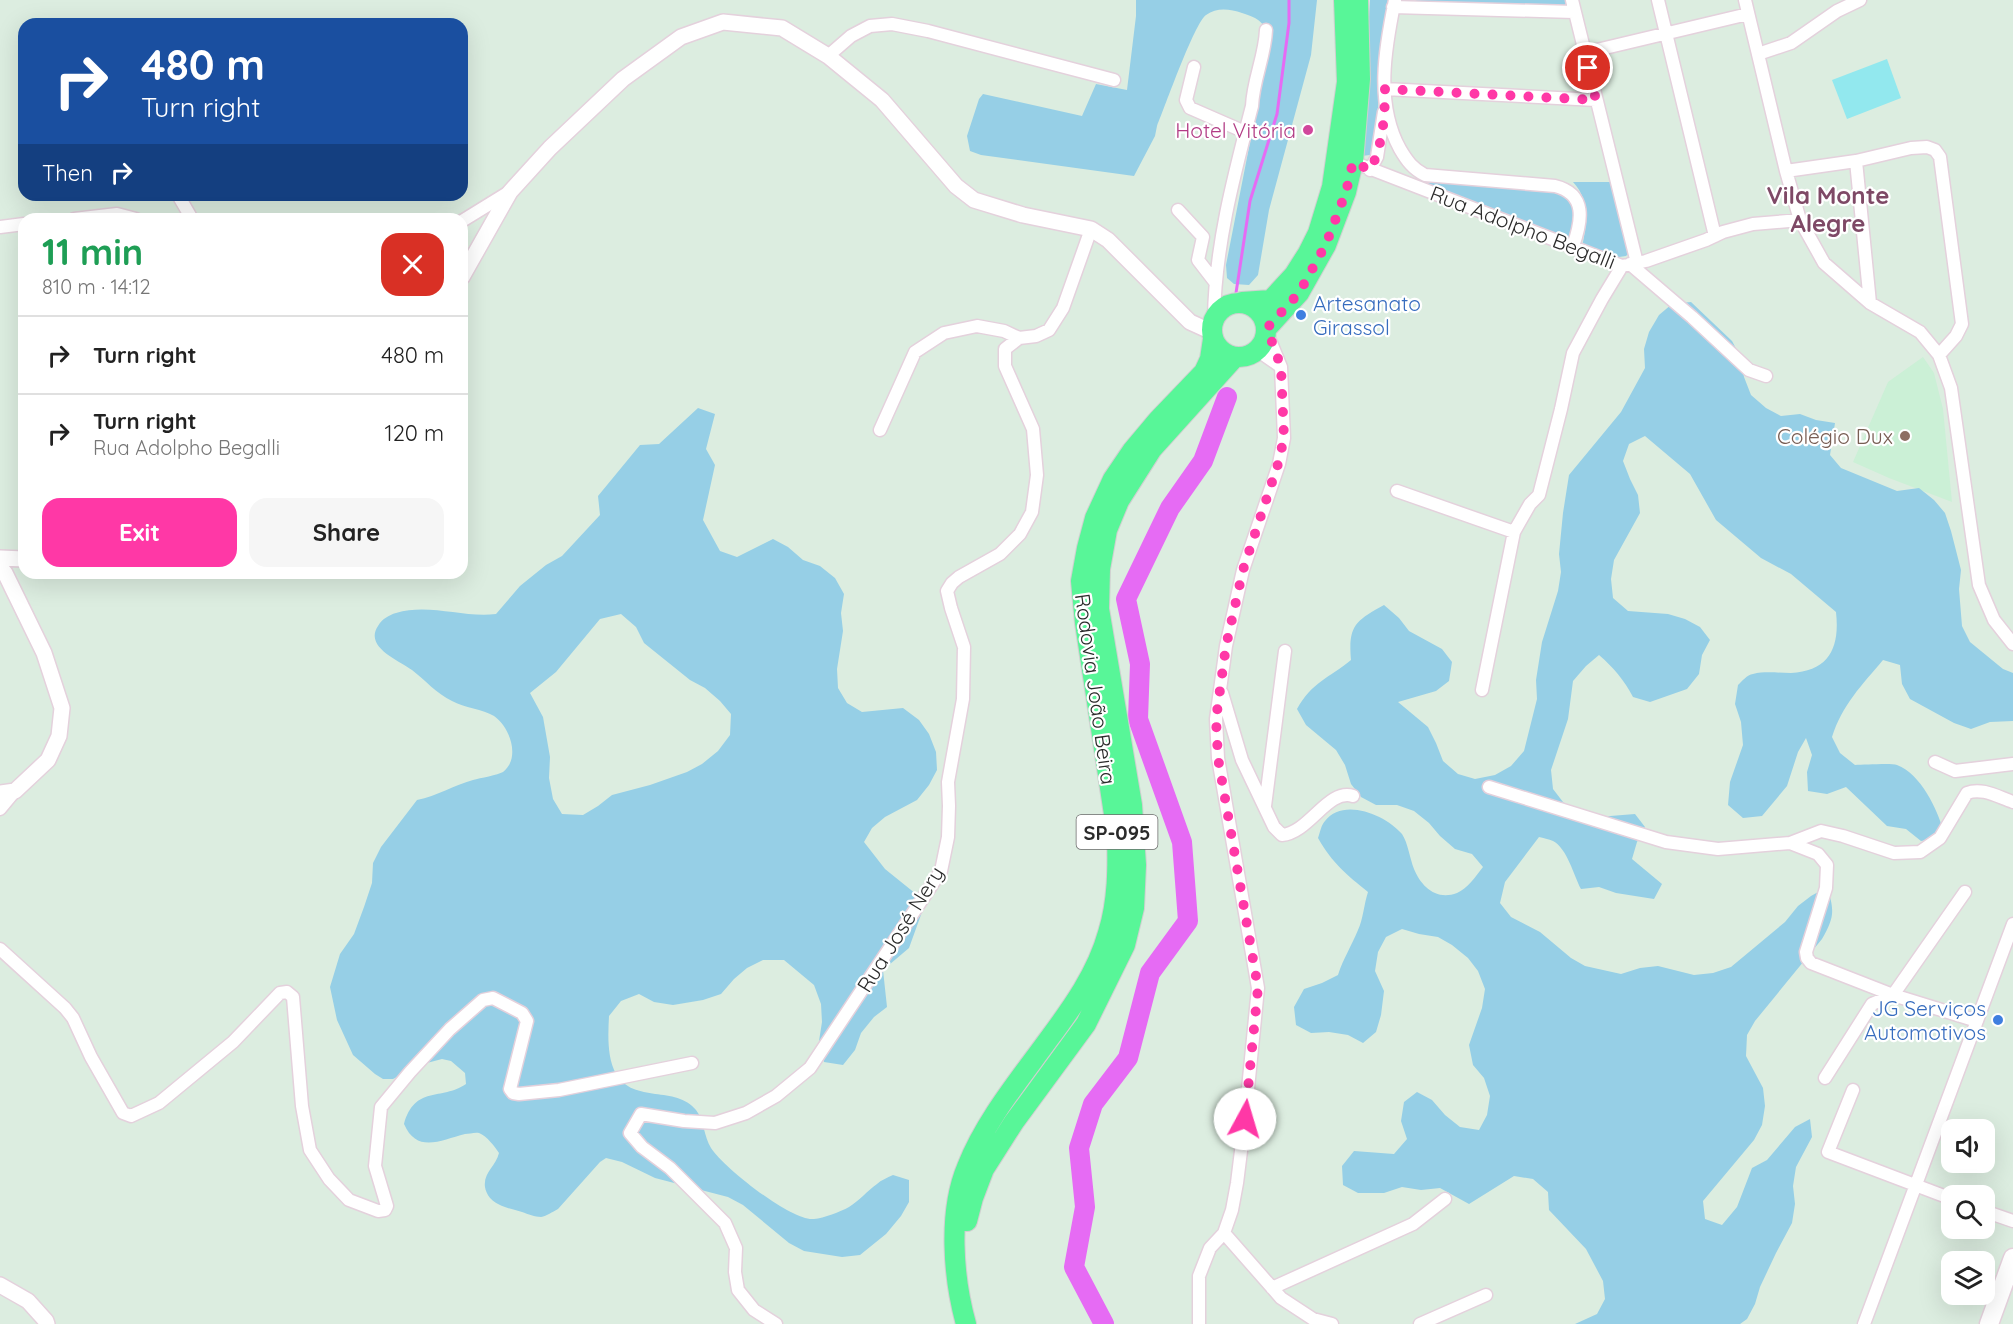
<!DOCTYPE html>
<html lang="en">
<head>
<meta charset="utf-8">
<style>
  :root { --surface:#fff; --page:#f6f6f6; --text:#222; --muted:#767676; --line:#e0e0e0; --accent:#ff38a6 }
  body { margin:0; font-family:Quicksand,sans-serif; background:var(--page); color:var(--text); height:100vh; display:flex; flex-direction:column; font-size:22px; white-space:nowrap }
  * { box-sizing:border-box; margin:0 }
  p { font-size:20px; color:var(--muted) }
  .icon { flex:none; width:33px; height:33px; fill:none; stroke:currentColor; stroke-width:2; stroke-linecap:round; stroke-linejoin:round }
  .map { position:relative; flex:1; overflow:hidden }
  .details { position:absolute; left:18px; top:213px; width:450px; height:366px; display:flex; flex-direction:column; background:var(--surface); border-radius:18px; box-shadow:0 6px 24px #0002 }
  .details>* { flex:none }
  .banner { position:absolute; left:18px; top:18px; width:450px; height:183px; border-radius:18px; box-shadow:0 6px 24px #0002; background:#1a4fa0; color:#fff; overflow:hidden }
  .tools { position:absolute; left:1941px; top:1119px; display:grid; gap:12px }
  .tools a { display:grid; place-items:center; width:54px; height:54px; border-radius:12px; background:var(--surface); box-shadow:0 6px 24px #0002; font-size:30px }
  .pin { position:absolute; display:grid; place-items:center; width:51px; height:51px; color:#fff; margin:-26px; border:3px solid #fff; border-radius:50%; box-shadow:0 2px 6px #0007 }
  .me { position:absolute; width:66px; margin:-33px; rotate:6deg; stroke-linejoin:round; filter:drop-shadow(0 0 4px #0008) }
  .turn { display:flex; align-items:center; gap:21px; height:126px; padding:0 24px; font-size:27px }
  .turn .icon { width:78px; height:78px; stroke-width:2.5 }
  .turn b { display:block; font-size:42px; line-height:51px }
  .then { display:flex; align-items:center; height:57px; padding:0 24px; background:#0003; gap:12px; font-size:22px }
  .round { display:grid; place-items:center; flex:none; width:63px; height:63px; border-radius:18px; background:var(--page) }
  .headline { display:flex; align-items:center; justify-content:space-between; height:102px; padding:0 24px }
  h1 { font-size:36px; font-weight:700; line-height:45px; color:#1e9e55 }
  .cta { display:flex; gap:12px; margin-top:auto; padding:12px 24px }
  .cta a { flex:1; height:69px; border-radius:18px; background:var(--accent); color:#fff; font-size:24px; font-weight:700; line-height:69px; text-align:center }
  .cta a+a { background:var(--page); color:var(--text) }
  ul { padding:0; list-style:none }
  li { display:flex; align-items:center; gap:18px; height:78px; padding:0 24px; border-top:2px solid var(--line) }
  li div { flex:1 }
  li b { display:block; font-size:22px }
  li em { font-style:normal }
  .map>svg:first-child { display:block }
  .education { fill:#cbf0d6 }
  .green { fill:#96cfe6; fill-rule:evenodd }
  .pitch { fill:#92e8ee }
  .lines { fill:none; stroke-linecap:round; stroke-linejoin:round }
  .stream { stroke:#e66bf4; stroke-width:3 }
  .river { stroke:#e66bf4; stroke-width:20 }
  .minor-casing { stroke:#e4d1dc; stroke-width:15 }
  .tertiary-casing { stroke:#e4d1dc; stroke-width:18 }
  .secondary-casing { stroke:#e4d1dc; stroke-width:21 }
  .primary-casing { stroke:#d0d0d0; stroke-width:22 }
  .minor { stroke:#fff; stroke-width:12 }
  .tertiary { stroke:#fff; stroke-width:15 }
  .secondary { stroke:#fff; stroke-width:18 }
  .primary { stroke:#58f698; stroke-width:20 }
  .route { stroke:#ff38a6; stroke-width:10; stroke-dasharray:0 18 }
  .hotel-dot { fill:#d1479c; stroke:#fff; stroke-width:2 }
  .shop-dot { fill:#3f7fe0; stroke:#fff; stroke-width:2 }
  .education-dot { fill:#8d6e63; stroke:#fff; stroke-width:2 }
  .labels { text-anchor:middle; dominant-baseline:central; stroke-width:4.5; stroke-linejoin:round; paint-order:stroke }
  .shield { fill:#fff; stroke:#6b6b6b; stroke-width:1.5 }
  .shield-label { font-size:20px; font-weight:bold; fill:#2b2b2b }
  .hotel-label { font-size:21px; fill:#b23c85; stroke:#fff; text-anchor:end }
  .street-label { font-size:21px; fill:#2b2b2b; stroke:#fff }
  .shop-label { font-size:21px; fill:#366cbe; stroke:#fff; text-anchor:start }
  .education-label { font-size:21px; fill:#785e54; stroke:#fff; text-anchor:end }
  .quarter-label { font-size:24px; font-weight:bold; fill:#7e4966; stroke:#fff }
</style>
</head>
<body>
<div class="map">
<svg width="2013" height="1324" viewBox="0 0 2013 1324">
  <rect width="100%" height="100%" fill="#dcede0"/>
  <path class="education" d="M1923 357 1934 373 1943 409 1952 502 1889 478 1853 462 1888 382Z"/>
  <path class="green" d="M1136 0H1317L1311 55 1269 210 1258 275 1249 285 1234 284 1227 278 1226 265 1270 40C1265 23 1259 18 1242 13 1230 9 1217 7 1206 15 1194 24 1165 107 1157 126L1155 136 1134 176 981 155 970 151 967 136 979 99 983 94 1082 116 1096 84 1127 90 1136 16Z
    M1370 0H1389L1381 48 1378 108 1371 151 1370 155 1361 156Z
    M1415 0H1568L1570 8 1421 3Z
    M1425 179 1562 192C1581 209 1575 217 1568 240L1425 187Z
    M1573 182H1613L1629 253 1626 256 1619 257 1582 247C1587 224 1590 200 1573 182Z
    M1691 302 1732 341 1740 356 1744 377 1751 395 1766 408 1781 416 1800 414 1816 420 1835 423 1830 455 1841 468 1897 491 1919 488 1934 500 1945 513 1951 531 1961 570 1959 589 1962 626 1970 642 2003 669 2013 673V721L1990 722 1971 729 1954 723 1910 699 1902 684 1900 665 1883 660C1862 685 1842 705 1832 737L1840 753 1855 765C1864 765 1891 763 1897 765 1921 774 1937 809 1944 832L1940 838 1921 841 1906 829 1887 826 1846 787 1827 794 1808 791 1807 772 1812 755 1806 738 1798 752 1787 786 1762 816 1743 818 1728 805 1730 782 1743 745 1741 722 1735 704 1738 685C1742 681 1747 675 1753 674 1765 671 1778 673 1791 673 1829 671 1840 648 1836 612L1791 574 1761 558 1716 520 1690 474 1645 436 1629 444 1623 461 1630 479 1638 495 1640 513 1614 560 1611 579 1613 598 1628 611 1668 614 1685 619 1700 627 1710 640 1702 655 1699 674 1687 689 1650 702 1633 697C1624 680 1614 668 1599 655L1586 666 1573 681 1568 719 1551 770 1553 789 1563 802 1579 814 1598 817 1635 814 1645 827 1637 842 1632 859 1662 884 1654 899 1616 893 1599 887 1581 889C1574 876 1567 848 1553 841 1549 839 1543 838 1539 837L1505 882 1500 903 1511 917 1540 932 1571 958 1585 966 1621 974 1640 968 1658 966 1694 975 1713 973 1731 967 1785 922 1798 906 1811 896 1827 887C1835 911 1834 918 1822 939L1755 1021 1747 1035 1746 1056 1763 1088 1765 1106 1762 1125 1754 1140 1703 1201 1705 1219 1722 1225 1737 1207 1752 1168 1767 1160 1795 1127 1810 1119 1812 1137 1796 1167 1793 1186 1795 1204 1792 1223 1776 1253 1760 1287 1755 1304 1747 1319 1740 1324H1575L1597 1314 1605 1299 1603 1281 1586 1249 1549 1210 1548 1192 1533 1179 1514 1176 1469 1204 1440 1188 1421 1190 1402 1187 1384 1193H1358L1343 1185 1342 1166 1354 1151 1394 1154 1407 1139 1401 1121 1404 1102 1417 1092 1432 1100 1445 1115 1460 1127 1479 1130 1487 1115 1490 1096 1484 1078 1473 1065 1469 1045 1482 1008 1485 989 1478 971 1468 958 1452 945 1438 937 1419 934 1402 929 1386 937 1378 952 1375 971 1384 991 1381 1015 1376 1032 1363 1043 1348 1035 1329 1032 1311 1033 1296 1025 1294 1007 1304 989 1322 983 1338 975C1343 959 1352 945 1358 930 1363 920 1364 904 1368 892 1347 875 1332 863 1318 838 1320 833 1321 825 1325 821 1343 797 1386 815 1402 834 1408 843 1410 859 1414 869 1421 886 1436 901 1457 893 1467 889 1476 876 1483 867L1472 854 1455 849 1440 836 1429 823 1414 811 1397 805H1376L1361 797 1351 784 1345 765 1336 750 1306 725 1297 709C1312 682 1329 678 1351 660 1348 626 1355 621 1384 605L1399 618 1409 631 1442 649 1452 662 1449 681 1436 691 1398 702 1428 727 1436 743 1443 761 1458 774 1475 779 1495 775 1511 766 1524 751 1537 699 1536 680 1542 642 1558 591 1561 572 1559 554 1563 513 1569 475 1621 412 1645 368 1644 349 1649 332 1659 315 1672 304Z
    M698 408 715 414 706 449 715 465 703 520 720 551 737 557 773 539 788 547 803 560 820 566 835 578 844 594 841 613 843 631 837 669 838 688 847 703 862 712 903 708 919 720 929 734 936 752 937 770 929 785 917 800 885 817 872 828 864 842 885 869 916 894 922 912 909 948 883 970 887 1007 874 1017 861 1033 855 1050 843 1065 824 1062 819 1041 822 1022 821 1004 814 985 784 960H763L747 968 734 979 721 994 703 1000 673 1005 654 1002 639 994 621 1001 609 1016C608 1035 607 1057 616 1074 634 1104 676 1085 696 1110 704 1120 704 1137 711 1148 723 1167 792 1222 814 1219 824 1218 840 1212 849 1207 859 1201 867 1191 877 1184 881 1180 887 1178 893 1175L909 1180V1202L901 1216 886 1234 860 1255 842 1257 804 1251 789 1243 743 1205 728 1197 655 1178 622 1162 606 1158 600 1162 558 1209C552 1212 547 1216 541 1217 535 1217 528 1214 522 1212 508 1208 488 1205 485 1187 483 1173 496 1166 499 1153 495 1147 487 1136 479 1133 475 1132 469 1134 465 1134 441 1140 417 1154 404 1124 415 1085 441 1101 466 1084L465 1073 451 1061 442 1059 423 1064 393 1079H383L375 1074 353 1055 337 1020 330 987 340 954 354 934 364 907 372 883 373 863 381 847 417 800C437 796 454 785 473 780 480 778 498 775 503 772 521 758 510 727 494 716 483 709 464 708 452 701 437 694 425 680 412 670 398 660 364 647 378 626 382 619 389 615 396 613 429 603 463 618 496 614L520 586 546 565 562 556 600 515 598 496 640 445 659 444ZM621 614 636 627 644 643 690 680 705 688 720 701 731 714 730 735 718 751 702 764 687 772 650 785 612 795 598 806 583 815 562 814 553 799 549 778 550 757 543 717 530 693 556 672 600 619Z"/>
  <path class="pitch" d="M1887 59 1901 98 1847 119 1832 80Z"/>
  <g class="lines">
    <path class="stream" d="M1236 293 1250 201 1277 114 1289 23V0"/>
    <path class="river" d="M1104 1324 1074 1267 1085 1207 1079 1148 1093 1104 1128 1058 1150 973 1188 921 1182 842 1138 719 1140 664 1126 599 1170 508 1203 461 1227 397"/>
    <g class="minor-casing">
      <path id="minor" d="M1395 0C1385 48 1375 104 1400 149 1407 161 1413 169 1425 175L1555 186C1587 194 1582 221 1573 246
        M1572 0 1637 263
        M1658 0 1715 236
        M1745 0 1786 171 1800 220 1824 263 1870 303 1920 332 1939 355 1951 388 1979 585 1994 620 2013 644
        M1393 7 1574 12
        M1584 53 1748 14
        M1758 54 1791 43 1837 11 1860 0
        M828 56 851 36 870 26 892 24 928 31 1114 80
        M1194 67 1186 100 1190 108 1245 132
        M1385 89 1596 100
        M1856 161 1870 303
        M1353 162 1622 266 1646 261 1706 240 1723 232 1753 224 1800 220
        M1370 170 1377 157 1384 112
        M1786 171 1856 161 1911 148 1927 147 1935 150 1940 157 1962 324 1956 336 1939 355
        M178 195 192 219
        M1178 210 1203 237 1198 260 1215 282
        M74 219 117 214 136 219
        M462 221 509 192
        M0 227 24 224
        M1630 264 1692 317 1749 370 1766 376
        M1214 318C1215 246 1234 175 1252 106 1253 80 1265 56 1266 30
        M1257 350 1280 366
        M880 430 915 352 944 333 977 326 1004 331 1019 338 1036 336 1049 330 1063 308 1091 229
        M1397 491 1514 532
        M1482 690 1514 532 1530 504 1539 495 1561 409 1573 353 1602 299 1622 266
        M1222 693 1242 760 1274 827 1282 835C1309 833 1328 788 1353 796
        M1935 762 1955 771 2013 764
        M1489 787 1666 842 1718 849 1790 843 1818 854 1827 865 1826 888 1806 952 1807 958 1811 963 1893 995 1977 1021
        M1265 806 1285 651
        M0 809 15 791
        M1790 843 1821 831 1843 836 1894 853 1920 852 1940 838 1967 793C1982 787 1998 797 2013 802
        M0 949 65 1008 73 1018 91 1057 123 1113 131 1116 159 1103 233 1042 280 993 287 992 293 997 302 1106 310 1150 329 1179 349 1200 378 1211 385 1210 387 1206 375 1166 381 1107 410 1072 450 1029 483 1000 493 998 522 1013 527 1021 510 1089 513 1093 519 1094 559 1090 692 1063
        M1825 1078 1872 1004 1893 995 1965 892
        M1853 1090 1828 1152 1952 1199
        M1984 1211 2013 1221
        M1224 1233 1281 1298 1313 1319 1332 1324
        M1272 1288 1413 1224 1445 1199
        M776 1324 754 1310 738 1290 735 1272 736 1248 725 1223 670 1168 642 1147 630 1133 641 1114 684 1121 715 1123 746 1113 776 1096 810 1068 941 871 948 837 949 806 948 782 963 699 964 647 951 608 947 591 952 583 959 577 1000 554 1020 534 1032 512 1037 475 1033 429 1005 366V349L1019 338
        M1199 1324V1276L1210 1248 1224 1233 1232 1210 1237 1183 1245 1119 1258 988 1218 758 1216 719 1226 646 1243 570 1279 464 1284 438 1281 367 1267 333
        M1420 1324 1486 1295
        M1864 1324 2013 924"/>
    </g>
    <g class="tertiary-casing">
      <path id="tertiary" d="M462 277 510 192 550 148 623 79 681 37 723 22 782 28 828 56 882 100 956 186 974 200 1023 215 1091 229 1108 240 1190 322 1212 332
        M0 558 24 559
        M0 567 5 573 44 653 62 708 59 736 48 760 15 791 0 793
        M0 1285 28 1301 46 1321 47 1324"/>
    </g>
    <g class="secondary-casing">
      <path id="secondary" d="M1989 1324 2013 1258"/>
    </g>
    <g class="primary-casing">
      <path id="primary" d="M1242 302 1271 300 1294 275 1308 253 1318 233 1332 187 1347 82 1344 0
        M1212 330a27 27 0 1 1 54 0a27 27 0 1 1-54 0Z
        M1267 328 1299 293 1326 245 1346 192 1353 162 1360 79 1358 0
        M967 1221 973 1198 984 1169 1014 1122 1086 1024 1125 945 1134 908 1136 865 1132 805 1099 609 1100 569 1107 530 1119 501 1152 449 1235 357
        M966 1324C953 1277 948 1212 967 1167 985 1121 1019 1080 1048 1040 1072 1008 1097 973 1108 933 1118 901 1118 867 1117 834L1085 623 1081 581 1087 548 1095 518 1113 479 1132 451 1158 420 1204 372 1210 359 1213 339"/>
    </g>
    <use href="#minor" class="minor"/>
    <use href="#tertiary" class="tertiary"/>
    <use href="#secondary" class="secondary"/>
    <use href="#primary" class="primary"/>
  </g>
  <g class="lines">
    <path class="route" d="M1245 1119 1258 988 1218 758 1216 719 1226 646 1243 570 1278 464 1284 438 1281 367 1267 328 1299 293 1326 244 1346 192 1353 162 1370 170C1383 146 1385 115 1385 89L1596 100 1588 68"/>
  </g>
  <circle class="hotel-dot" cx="1308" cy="130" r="6"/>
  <g class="shop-dot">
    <circle cx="1301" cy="315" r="6"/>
    <circle cx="1998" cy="1020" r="6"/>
  </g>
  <circle class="education-dot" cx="1905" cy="436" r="6"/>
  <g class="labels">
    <rect class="shield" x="1076.5" y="815" width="81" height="34" rx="4.5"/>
    <g class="shield-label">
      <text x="1117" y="832">SP-095</text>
    </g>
    <g class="hotel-label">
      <text x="1296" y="130">Hotel Vitória</text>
    </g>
    <g class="street-label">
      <text transform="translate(1523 227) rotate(21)">Rua Adolpho Begalli</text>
      <text transform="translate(1096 689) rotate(82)">Rodovia João Beira</text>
      <text transform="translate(900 929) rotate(-58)">Rua José Nery</text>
    </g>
    <g class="shop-label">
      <text x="1313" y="303">Artesanato<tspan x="1313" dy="24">Girassol</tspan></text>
      <text x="1986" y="1008" text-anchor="end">JG Serviços<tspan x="1986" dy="24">Automotivos</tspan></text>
    </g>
    <g class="education-label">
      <text x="1893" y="436">Colégio Dux</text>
    </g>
    <g class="quarter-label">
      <text x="1828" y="195">Vila Monte<tspan x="1828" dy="28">Alegre</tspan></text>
    </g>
  </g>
</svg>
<div class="tools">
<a><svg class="icon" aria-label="sound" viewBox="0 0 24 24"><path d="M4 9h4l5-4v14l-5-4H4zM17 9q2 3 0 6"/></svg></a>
<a><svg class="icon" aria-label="search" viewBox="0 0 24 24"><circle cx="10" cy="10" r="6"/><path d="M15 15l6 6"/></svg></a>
<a><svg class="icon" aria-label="layers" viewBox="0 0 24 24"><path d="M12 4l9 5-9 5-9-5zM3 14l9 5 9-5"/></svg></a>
</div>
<div class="pin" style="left:1588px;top:68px;background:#d93025"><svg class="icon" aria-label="arrive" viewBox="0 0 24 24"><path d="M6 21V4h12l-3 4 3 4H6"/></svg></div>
<svg class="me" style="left:1245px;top:1119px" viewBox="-20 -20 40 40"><circle r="19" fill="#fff"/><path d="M0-13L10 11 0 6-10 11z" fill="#ff38a6"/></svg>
<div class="banner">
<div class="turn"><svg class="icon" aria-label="right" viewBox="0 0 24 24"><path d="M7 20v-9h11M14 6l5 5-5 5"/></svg><div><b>480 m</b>Turn right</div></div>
<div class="then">Then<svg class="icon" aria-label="right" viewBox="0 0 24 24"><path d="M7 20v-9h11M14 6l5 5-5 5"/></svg></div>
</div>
<section class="details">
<div class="headline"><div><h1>11 min</h1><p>810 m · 14:12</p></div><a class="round" style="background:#d93025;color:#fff"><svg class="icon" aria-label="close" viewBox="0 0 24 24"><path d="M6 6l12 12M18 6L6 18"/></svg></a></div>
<ul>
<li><svg class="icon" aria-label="right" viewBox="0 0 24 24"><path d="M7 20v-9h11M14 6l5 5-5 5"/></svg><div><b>Turn right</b></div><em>480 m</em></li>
<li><svg class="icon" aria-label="right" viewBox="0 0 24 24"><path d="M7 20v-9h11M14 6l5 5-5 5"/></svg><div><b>Turn right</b><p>Rua Adolpho Begalli</p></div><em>120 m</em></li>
</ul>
<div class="cta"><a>Exit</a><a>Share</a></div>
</section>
</div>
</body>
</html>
